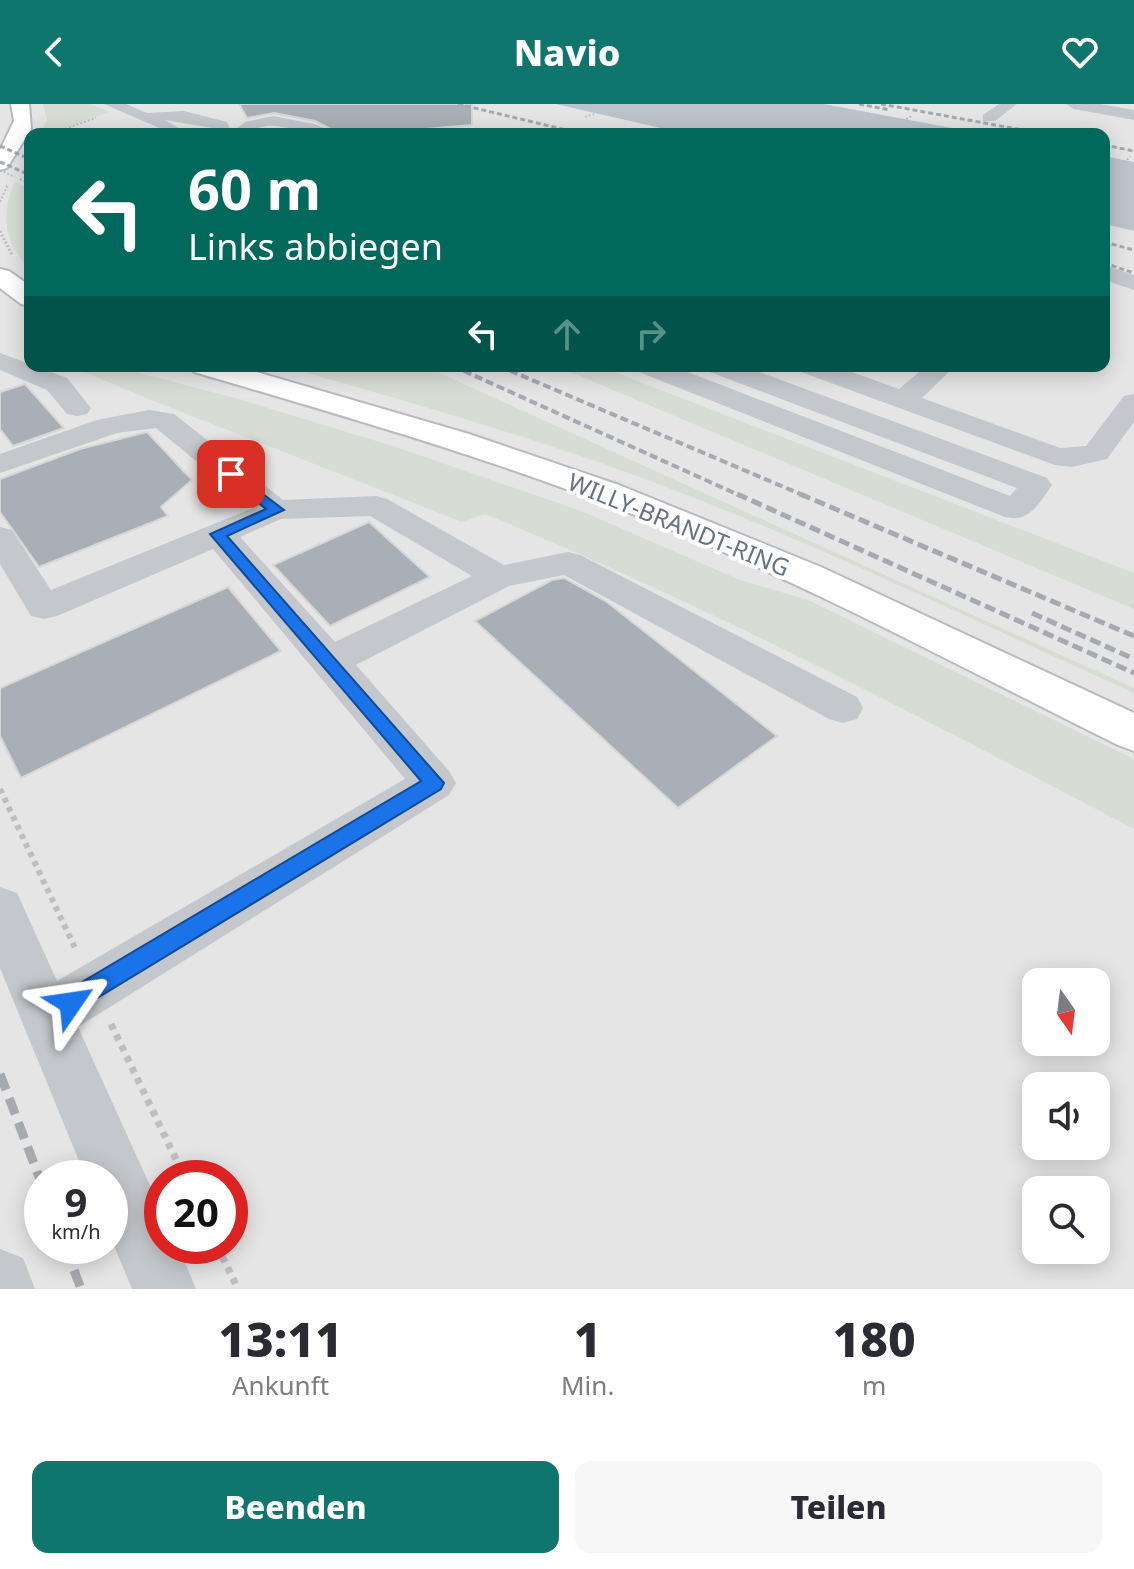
<!DOCTYPE html>
<html lang="de">
<head>
<meta charset="utf-8">
<style>
  :root { --surface:#fff; --page:#f7f7f7; --text:#2b2b33; --muted:#7c7c81; --accent:#0f766e }
  body { margin:0; font-family:"Noto Sans",sans-serif; background:var(--page); color:var(--text); height:100vh; display:flex; flex-direction:column; font-size:30px; white-space:nowrap }
  * { box-sizing:border-box; margin:0 }
  p { font-size:26px; color:var(--muted) }
  .icon { flex:none; width:44px; height:44px; fill:none; stroke:currentColor; stroke-width:2; stroke-linecap:round; stroke-linejoin:round }
  .map { position:relative; height:1185px; overflow:hidden }
  .side { display:flex; flex-direction:column; background:var(--surface); flex:1 }
  .side>* { flex:none }
  .guide { position:absolute; left:24px; top:24px; width:1086px; height:244px; border-radius:16px; box-shadow:0 4px 20px #0003; background:#00695c; color:#fff; overflow:hidden }
  .needle { width:52px; rotate:166deg }
  .tools { position:absolute; left:1022px; top:864px; display:grid; gap:16px }
  .tools a { display:grid; place-items:center; width:88px; height:88px; border-radius:16px; background:var(--surface); box-shadow:0 4px 20px #0003; font-size:40px }
  .speed { position:absolute; left:24px; top:1056px; display:flex; gap:16px; font-size:40px; font-weight:700; text-align:center }
  .speed>* { display:grid; place-content:center; width:104px; height:104px; border-radius:50%; background:var(--surface); box-shadow:0 4px 20px #0003; line-height:1 }
  .speed small { font-size:20px; font-weight:400 }
  .speed .limit { border:12px solid #d22; background:#fff; color:#111 }
  .pin { position:absolute; display:grid; place-items:center; width:68px; height:68px; color:#fff; margin:-34px; border-radius:16px; box-shadow:0 4px 12px #0006 }
  .me { position:absolute; width:88px; margin:-44px; rotate:58deg; stroke-linejoin:round; filter:drop-shadow(0 0 6px #0008) }
  .turn { display:flex; align-items:center; gap:28px; height:168px; padding:0 32px; font-size:36px }
  .turn .icon { width:104px; height:104px; stroke-width:2.5 }
  .turn b { display:block; font-size:56px; line-height:68px }
  .lanes { display:flex; align-items:center; height:76px; padding:0 32px; background:#0003; justify-content:center; gap:40px; direction:ltr }
  .lanes .off { opacity:.35 }
  .eta { display:flex; justify-content:space-evenly; align-items:center; height:136px; text-align:center }
  .eta b { font-size:48px; font-weight:800; line-height:56px }
  .action { display:flex; gap:16px; margin-top:auto; padding:16px 32px }
  .action a { flex:1; height:92px; border-radius:16px; background:var(--accent); color:#fff; font-size:32px; font-weight:800; line-height:92px; text-align:center }
  .action a+a { background:var(--page); color:var(--text) }
  header { display:flex; justify-content:space-between; align-items:center; height:104px; padding:0 32px; background:var(--accent); color:#fff; font-size:36px; font-weight:800 }
  .map>svg:first-child { display:block }
  .built { fill:#e4e5e4; fill-rule:evenodd }
  .green { fill:#d7ddd4 }
  .water { fill:#bbc4ca }
  .building { fill:#a9afb6; stroke:#d7d8d6; stroke-width:2 }
  .lines { fill:none; stroke-linecap:round; stroke-linejoin:round }
  .major-casing { stroke:#b7babf; stroke-width:4 }
  .path-far3 { stroke:#bcbec0; stroke-width:2; stroke-dasharray:2 2; stroke-linecap:butt }
  .path-far2 { stroke:#bcbec0; stroke-width:3; stroke-dasharray:2 2; stroke-linecap:butt }
  .path-far1 { stroke:#bcbec0; stroke-width:6; stroke-dasharray:5 5; stroke-linecap:butt }
  .path { stroke:#bcbec0; stroke-width:7; stroke-dasharray:6 6; stroke-linecap:butt }
  .minor { fill:#c4c7cb; fill-rule:evenodd }
  .major { fill:#fff; fill-rule:evenodd }
  .rail-far3 { stroke:#a5a9b0; stroke-width:3; stroke-dasharray:5 3; stroke-linecap:butt }
  .rail-far2 { stroke:#a5a9b0; stroke-width:4; stroke-dasharray:8 4; stroke-linecap:butt }
  .rail-far1 { stroke:#a5a9b0; stroke-width:5; stroke-dasharray:11 5; stroke-linecap:butt }
  .rail { stroke:#a5a9b0; stroke-width:9; stroke-dasharray:17 9; stroke-linecap:butt }
  .path-bridge { stroke:#bcbec0; stroke-width:2; stroke-dasharray:2 2; stroke-linecap:butt }
  .route { fill:#1a73e8; stroke:#114b97; stroke-width:2 }
  .labels { text-anchor:middle; dominant-baseline:central; stroke-width:8; stroke-linejoin:round; paint-order:stroke }
  .street-label { font-size:24px; fill:#667384; stroke:#fff }
</style>
</head>
<body>
<header><svg class="icon" aria-label="back" viewBox="0 0 24 24"><path d="M15 5l-7 7 7 7"/></svg>Navio<svg class="icon" aria-label="heart" viewBox="0 0 24 24"><path d="M12 20l-8-8c-3-5 5-10 8-4 3-6 11-1 8 4z"/></svg></header>
<div class="map">
<svg width="1134" height="1185" viewBox="0 0 1134 1185">
  <rect width="100%" height="100%" fill="#f6f6f3"/>
  <path class="built" d="M0 0H555L687 30H30V262H1104V120L1134 127V1185H0ZM1036 878H1096V938H1036ZM1036 982H1096V1042H1036ZM42 1074H110V1142H42ZM162 1074H230V1142H162ZM1036 1086H1096V1146H1036Z
    M824 0H1134V58L1104 52V30H985Z"/>
  <path class="green" d="M43 0H90L110 8 48 30H39L47 16Z
    M15 78 30 85V164C4 141 0 109 15 78Z
    M71 262H113L242 296 396 343 581 407 740 476 808 496 1134 655V725C921 613 707 501 485 410L462 418 141 292Z
    M282 262H424L1134 584V589C965 513 798 430 623 367 511 327 397 294 282 262Z
    M556 262H596L614 268 1134 469V505Z"/>
  <path class="water" d="M555 0H824L985 30H687Z
    M1104 52 1134 58V127L1104 120Z"/>
  <path class="building" d="M239 0H472V21L414 26 413 30H341L315 17 274 9 247 14Z
    M25 280 64 324 13 342 0 325V288Z
    M147 328 192 376 161 403 168 412 39 463 0 408V375L80 345Z
    M369 418 430 473 330 522 273 461Z
    M564 474 607 498 777 632 678 704 475 517 552 476Z
    M228 483 281 547 21 674 0 632V584Z"/>
  <g class="lines">
    <g class="major-casing">
      <path id="major" d="M11 0H29L31 25 7 64 0 66V46L14 17Z
        M0 165 9 167 30 182V202L21 200 0 184Z
        M189 262H236L469 330 619 381 821 463 1134 609V647L1118 641C966 566 817 485 660 421 508 359 351 314 194 268Z"/>
    </g>
    <path class="path-far3" d="M585 13 594 10
      M906 15 912 12
      M655 29 664 26
      M50 30 96 14
      M1127 56 1130 52
      M20 75 30 80
      M0 98 8 80"/>
    <path class="path-far2" d="M0 127 12 151"/>
    <path class="path-far1" d="M0 685 76 846"/>
    <path class="path" d="M111 920 185 1074
      M217 1142 238 1185"/>
    <path class="minor" d="M104 0H126L147 9 184 7 227 18 230 25 226 30H207L212 24 165 16 179 24 171 29Z
      M999 0H1017L995 17H983V11Z
      M1066 0H1100L1134 6V16L1074 5Z
      M273 12 314 20 338 30C330 30 320 31 312 30 294 27 264 13 251 30H235L233 27 245 18Z
      M1104 161 1134 171V186L1104 176Z
      M0 249 67 274 91 304 87 310 77 312 67 310 47 286 0 266Z
      M635 262H672L1010 392 1017 384 710 268 706 262H743L1047 374 1052 381C1039 400 1029 419 1005 413L639 268Z
      M797 262H835L899 285 926 262H955L922 294 1060 344 1086 342 1124 292 1134 290V318L1107 355 1072 363 1055 361 801 268Z
      M149 306 174 310 283 396 376 392 387 395 504 461 568 448 580 451 857 593 863 604 857 615 843 619 829 615 564 471 509 482 356 561 449 667 456 679 449 691 78 923 162 1108V1142H178L196 1185H132L110 1132V1074H86L0 864V783L17 789 57 877 405 675 213 445 57 512 44 515 31 512 0 460V423L12 426 51 486 253 404 156 324 117 329 0 369V350L97 316ZM370 412 472 472 335 538 240 433 281 415Z
      M0 1145 23 1154 35 1185H0Z"/>
    <use href="#major" class="major"/>
    <path class="rail-far3" d="M458 0 583 30
      M859 0 890 6
      M881 0 1044 30
      M1056 28 1066 30
      M1104 41 1134 47
      M0 42 30 55
      M0 58 30 71
      M1104 138 1134 146
      M1104 159 1134 169"/>
    <path class="rail-far2" d="M453 262 741 392
      M499 262 805 392"/>
    <path class="rail-far1" d="M737 390 1134 569
      M800 390 1134 532
      M1032 509 1134 555"/>
    <path class="rail" d="M0 970 42 1081
      M65 1142 81 1185"/>
    <path class="path-bridge" d="M0 66 15 73"/>
  </g>
  <path class="route" d="M231 366 284 406 227 432 444 679 441 685 71 910 62 907 59 899 62 890 421 677 210 430 266 405 226 373V367Z"/>
  <g class="labels">
    <g class="street-label">
      <text transform="translate(679 420) rotate(22)">WILLY-BRANDT-RING</text>
    </g>
  </g>
</svg>
<div class="tools">
<a><svg class="needle" viewBox="-14 -14 28 28"><path d="M0-13l5 13h-10z" fill="#e53935"/><path d="M0 13l5-13h-10z" fill="#7c7c81"/></svg></a>
<a><svg class="icon" aria-label="sound" viewBox="0 0 24 24"><path d="M4 9h4l5-4v14l-5-4H4zM17 9q2 3 0 6"/></svg></a>
<a><svg class="icon" aria-label="search" viewBox="0 0 24 24"><circle cx="10" cy="10" r="6"/><path d="M15 15l6 6"/></svg></a>
</div>
<div class="speed"><div>9<small>km/h</small></div><div class="limit">20</div></div>
<div class="pin" style="left:231px;top:370px;background:#d93025"><svg class="icon" aria-label="arrive" viewBox="0 0 24 24"><path d="M6 21V4h12l-3 4 3 4H6"/></svg></div>
<svg class="me" style="left:71px;top:899px" viewBox="-20 -20 40 40"><path d="M0-17L14 15 0 8-14 15z" fill="#1a73e8" stroke="#fff" stroke-width="4"/></svg>
<div class="guide">
<div class="turn"><svg class="icon" aria-label="left" viewBox="0 0 24 24"><path d="M17 20v-9H6M10 6l-5 5 5 5"/></svg><div><b>60 m</b>Links abbiegen</div></div>
<div class="lanes"><svg class="icon" aria-label="left" viewBox="0 0 24 24"><path d="M17 20v-9H6M10 6l-5 5 5 5"/></svg><svg class="icon off" aria-label="ahead" viewBox="0 0 24 24"><path d="M12 20V5M6 11l6-6 6 6"/></svg><svg class="icon off" aria-label="right" viewBox="0 0 24 24"><path d="M7 20v-9h11M14 6l5 5-5 5"/></svg></div>
</div>
</div>
<section class="side">
<div class="eta">
<div><b>13:11</b><p>Ankunft</p></div>
<div><b>1</b><p>Min.</p></div>
<div><b>180</b><p>m</p></div>
</div>
<div class="action"><a>Beenden</a><a>Teilen</a></div>
</section>
</body>
</html>
